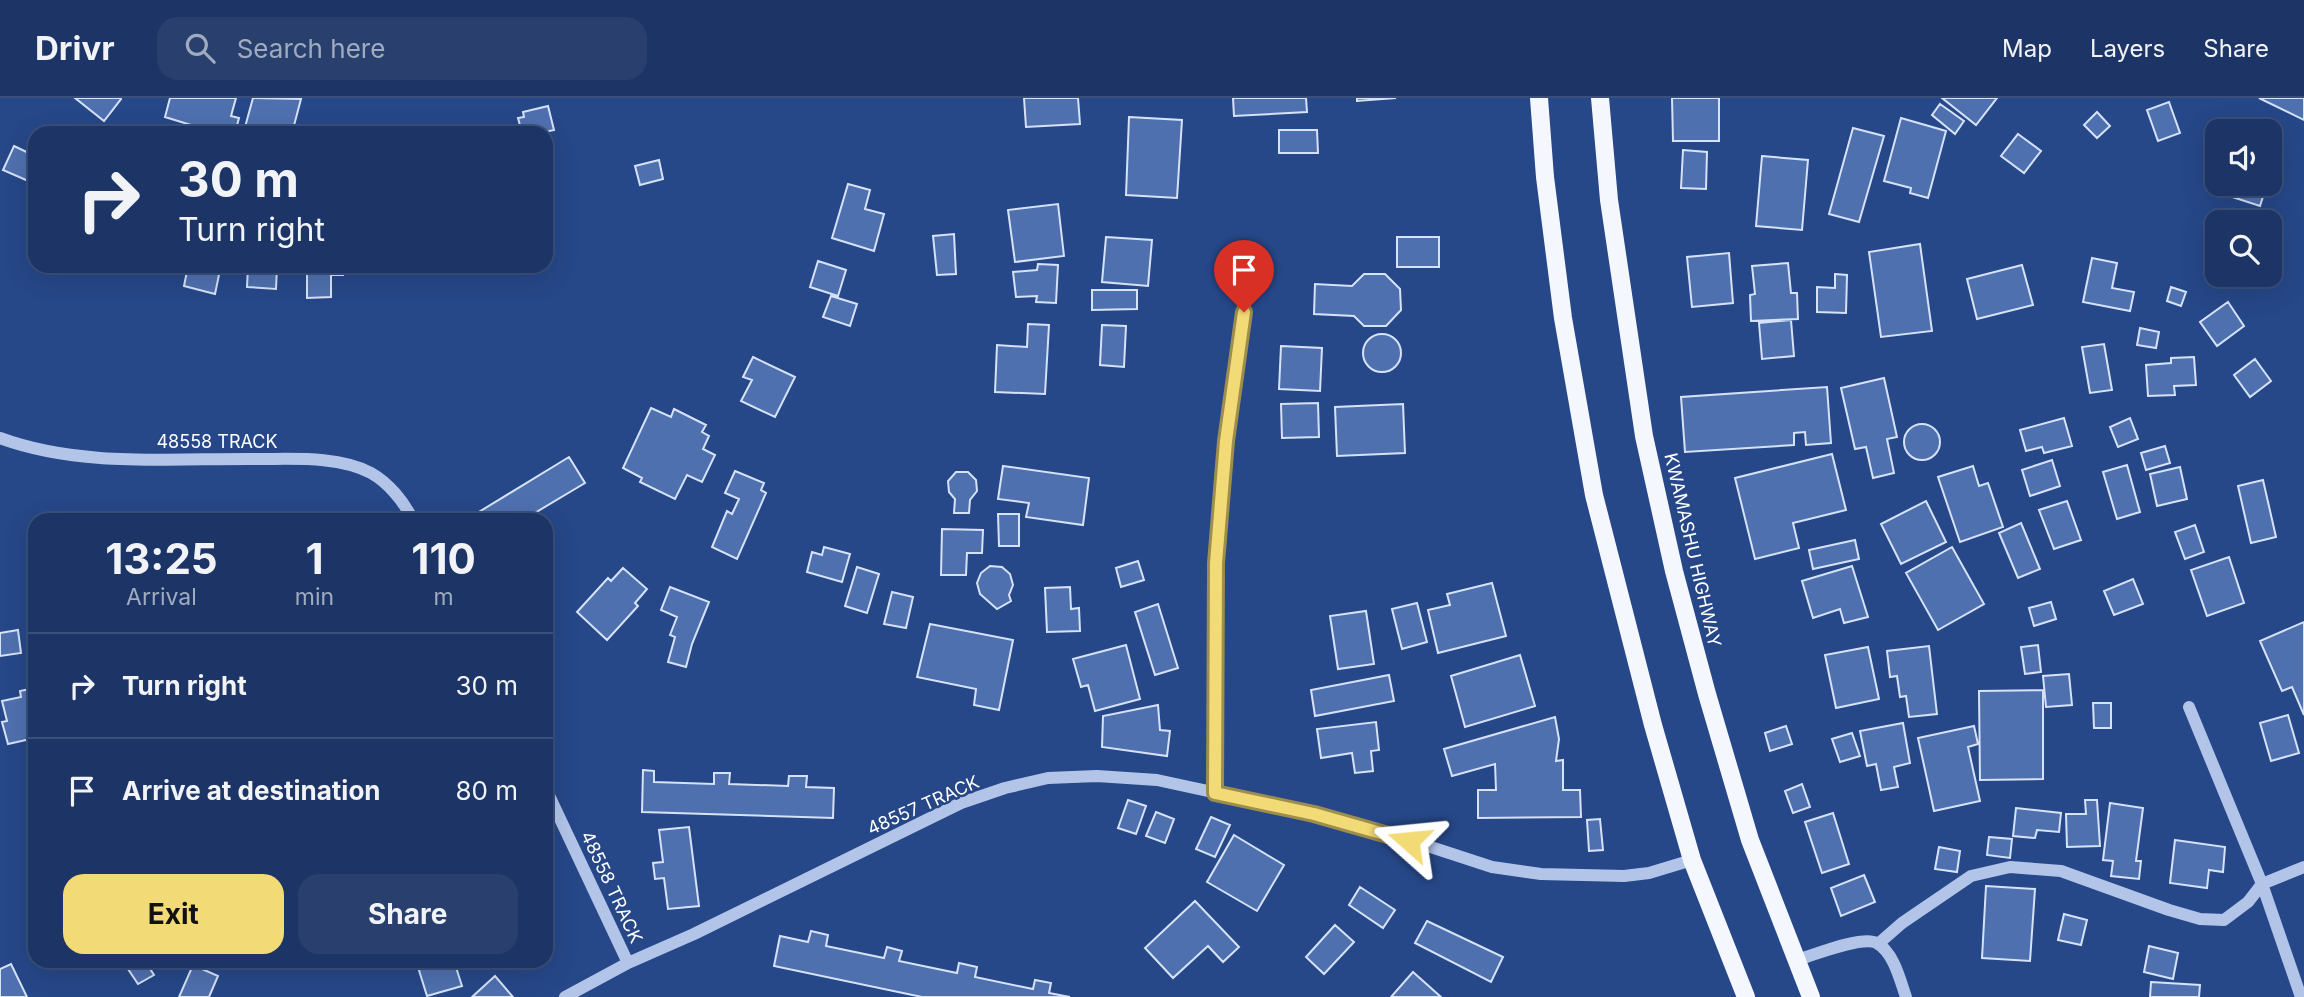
<!DOCTYPE html>
<html lang="en">
<head>
<meta charset="utf-8">
<style>
  :root { --surface:#1c3566; --page:#29406f; --text:#f1f3f6; --muted:#a0abbf; --line:#3a507a; --accent:#f2da77 }
  body { margin:0; font-family:Inter,sans-serif; background:var(--page); color:var(--text); height:100vh; display:flex; flex-direction:column; font-size:26px; white-space:nowrap }
  * { box-sizing:border-box; margin:0 }
  p { font-size:23px; color:var(--muted) }
  .icon { flex:none; width:38px; height:38px; fill:none; stroke:currentColor; stroke-width:2; stroke-linecap:round; stroke-linejoin:round }
  .map { position:relative; flex:1; overflow:hidden }
  .panel { position:absolute; left:28px; top:415px; width:525px; height:455px; display:flex; flex-direction:column; background:var(--surface); border-radius:21px; box-shadow:0 7px 28px #0002,0 0 0 2px var(--line) }
  .panel>* { flex:none }
  .top-card { position:absolute; left:28px; top:28px; width:525px; height:147px; border-radius:21px; box-shadow:0 7px 28px #0002,0 0 0 2px var(--line); background:#1c3566; color:var(--text); overflow:hidden }
  .tools { position:absolute; left:2205px; top:21px; display:grid; gap:14px }
  .tools a { display:grid; place-items:center; width:77px; height:77px; border-radius:14px; background:var(--surface); box-shadow:0 7px 28px #0002,0 0 0 2px var(--line); font-size:35px }
  .pin { position:absolute; display:grid; place-items:center; width:60px; height:60px; color:#fff; margin:-72px -30px; border-radius:50% 50% 50% 0; rotate:-45deg; box-shadow:0 0 7px #0007 }
  .pin .icon { rotate:45deg }
  .me { position:absolute; width:77px; margin:-38px; rotate:288deg; stroke-linejoin:round; filter:drop-shadow(0 0 5px #0008) }
  .turn { display:flex; align-items:center; gap:24px; height:147px; padding:0 35px; font-size:32px }
  .turn .icon { width:91px; height:91px; stroke-width:2.5 }
  .turn b { display:block; font-size:49px; line-height:60px }
  .eta { display:flex; justify-content:space-evenly; align-items:center; height:119px; text-align:center }
  .eta b { font-size:42px; font-weight:700; line-height:49px }
  .cta { display:flex; gap:14px; margin-top:auto; padding:14px 35px }
  .cta a { flex:1; height:80px; border-radius:21px; background:var(--accent); color:#111; font-size:28px; font-weight:700; line-height:80px; text-align:center }
  .cta a+a { background:var(--page); color:var(--text) }
  ul { padding:0; list-style:none }
  li { display:flex; align-items:center; gap:21px; height:105px; padding:0 35px; border-top:2px solid var(--line) }
  li div { flex:1 }
  li b { display:block; font-size:26px }
  li em { font-style:normal }
  header { display:flex; align-items:center; gap:42px; box-sizing:border-box; height:98px; padding:0 35px; background:var(--surface); border-bottom:2px solid var(--line) }
  header strong { font-size:33px }
  nav { display:flex; gap:38px; margin-inline-start:auto; font-size:24px }
  .search { width:490px; height:63px; background:var(--page); display:flex; align-items:center; gap:18px; box-sizing:border-box; padding:0 24px; border-radius:21px; color:var(--muted); font-size:26px }
  .map>svg:first-child { display:block }
  .building { fill:#4f70af; stroke:#d6e2f7; stroke-width:2 }
  .lines { fill:none; stroke-linecap:round; stroke-linejoin:round }
  .minor { stroke:#b2c5e9; stroke-width:12 }
  .major { stroke:#f5f7fe; stroke-width:18 }
  .route-casing { stroke:#9d8e4d; stroke-width:18 }
  .route { stroke:#f2da77; stroke-width:12 }
  .labels { text-anchor:middle; dominant-baseline:central; stroke-width:5; stroke-linejoin:round; paint-order:stroke }
  .street-label { font-size:18px; fill:#fff; stroke:#264788 }
</style>
</head>
<body>
<header>
<strong>Drivr</strong>
<div class="search"><svg class="icon" aria-label="search" viewBox="0 0 24 24"><circle cx="10" cy="10" r="6"/><path d="M15 15l6 6"/></svg>Search here</div>
<nav><a>Map</a><a>Layers</a><a>Share</a></nav>
</header>
<div class="map">
<svg width="2304" height="899" viewBox="0 0 2304 899">
  <rect width="100%" height="100%" fill="#264788"/>
  <path class="building" d="M75 0H120L121 1 104 23Z
    M170 0H236L231 18 239 20 235 35H217L165 19Z
    M253 0 301 1 292 35H265L245 29Z
    M1024 0H1078L1080 26 1026 29Z
    M1233 0H1306L1307 14 1234 18Z
    M1357 0H1396L1357 3Z
    M1672 0H1719V43H1673Z
    M1942 0H1997L1976 27Z
    M2259 0H2304V22Z
    M2169 4 2180 35 2158 43 2147 12Z
    M1940 6 1964 23 1955 36 1932 17Z
    M548 8 554 32 540 35H522L518 20 524 19 523 14Z
    M2097 14 2110 28 2097 40 2084 27Z
    M1129 19 1182 22 1177 100 1126 97Z
    M1901 20 1946 33 1928 100 1910 95 1911 90 1884 83Z
    M1853 30 1884 38 1859 124 1829 116Z
    M1279 32H1317L1318 55H1279Z
    M2018 36 2041 53 2024 75 2001 58Z
    M14 48 35 58V86L3 72Z
    M1683 52 1707 54 1706 91 1681 90Z
    M1762 58 1808 62 1802 132 1756 128Z
    M659 62 663 81 640 87 635 68Z
    M2217 73V86H2267L2260 108 2211 92Z
    M848 86 870 92 865 111 884 116 874 153 832 140Z
    M1058 106 1064 158 1015 164 1008 112Z
    M954 136 956 176 937 177 933 138Z
    M1106 139 1152 142 1148 188 1102 184Z
    M1397 139H1439V169H1397Z
    M1920 146 1932 233 1881 239 1869 154Z
    M1729 155 1733 205 1692 209 1687 159Z
    M2092 160 2117 165 2112 190 2134 194 2130 213 2083 204Z
    M818 163 846 172 838 198 810 189Z
    M1788 165 1791 195H1797L1798 221 1751 223 1750 197 1755 196 1752 168Z
    M1038 166 1058 167 1056 205 1036 204 1037 198 1016 199 1013 174 1037 172Z
    M2022 167 2033 207 1977 221 1967 181Z
    M188 168H213L212 170 220 172 215 196 184 188Z
    M248 168H277L276 191 247 189Z
    M307 168H343V177H331V199L307 200Z
    M1364 176H1385L1400 191 1401 212 1386 228H1364L1354 218 1314 216 1315 186 1352 188Z
    M1835 176 1847 177 1846 215 1817 214V189L1835 190Z
    M2171 189 2186 194 2181 208 2167 203Z
    M1092 192H1137V211L1092 212Z
    M831 198 857 206 850 228 823 219Z
    M2228 204 2244 228 2217 248 2200 224Z
    M1791 222 1794 258 1762 261 1759 225Z
    M1028 226 1049 227 1045 296 995 294 997 247 1027 249Z
    M1102 227 1126 228 1124 269 1100 267Z
    M2140 230 2159 234 2156 250 2137 247Z
    M1363 255a19 19 0 1 1 38 0a19 19 0 1 1-38 0Z
    M2104 246 2112 292 2090 295 2082 249Z
    M1281 248 1322 250 1320 293 1279 291Z
    M753 259 795 279 775 319 741 303 752 282 743 279Z
    M2194 259 2196 287 2174 288 2175 297 2148 298 2146 267 2171 265V260Z
    M2255 261 2271 283 2250 299 2234 277Z
    M1884 280 1897 339 1887 341 1894 375 1873 380 1866 349 1855 351 1841 290Z
    M1827 289 1831 345 1806 347 1805 334 1794 335V347L1685 354 1681 299Z
    M1318 305 1319 339 1282 340 1281 306Z
    M1403 306 1405 355 1337 358 1335 309Z
    M651 310 671 319 674 311 706 327 702 334 709 338 703 351 715 357 702 384 687 377 675 401 640 384 642 380 623 370Z
    M2064 320 2072 348 2044 355 2042 349 2026 353 2020 332Z
    M2130 320 2138 341 2118 349 2110 329Z
    M1904 344a18 18 0 1 1 36 0a18 18 0 1 1-36 0Z
    M2165 348 2170 365 2146 372 2141 355Z
    M1832 356 1846 412 1793 425 1799 450 1755 461 1735 380Z
    M569 359 585 385 523 422H470L469 420Z
    M2052 362 2060 388 2030 398 2022 372Z
    M2127 367 2140 414 2117 421 2103 374Z
    M1003 368 1089 380 1083 427 1026 419 1029 405 998 401Z
    M1973 368 1979 388 1988 385 2003 429 1960 444 1938 379Z
    M2180 369 2187 401 2157 408 2150 376Z
    M735 373 764 385 761 392 766 395 737 461 712 449 727 413 732 416 739 401 725 395Z
    M956 374H968L976 382 977 393 970 402 969 415H954L955 401 949 394 948 383Z
    M2263 382 2276 439 2251 445 2238 388Z
    M1926 403 1946 444 1901 466 1881 426Z
    M2067 403 2081 442 2054 451 2039 412Z
    M998 416H1019V448H999Z
    M2021 425 2040 471 2018 480 1999 435Z
    M2195 427 2204 454 2185 461 2175 434Z
    M942 431 983 432 982 455H967L966 477H941Z
    M1855 442 1859 461 1813 471 1809 452Z
    M824 449 850 456 842 484 807 474 812 454 822 457Z
    M1952 449 1984 506 1938 532 1906 475Z
    M2229 459 2244 505 2207 518 2191 472Z
    M1138 463 1144 482 1121 489 1116 470Z
    M990 468 1002 469 1010 476 1013 487 1009 497 1011 503 997 511 980 496 977 485 981 475Z
    M1852 468 1868 519 1844 525 1840 511 1813 520 1802 483Z
    M857 469 879 476 867 515 845 508Z
    M623 470 647 491 635 505 638 508 607 542 577 514 608 480 611 483Z
    M2133 481 2143 506 2114 517 2104 493Z
    M1492 485 1506 538 1438 555 1428 512 1450 507 1447 496Z
    M670 489 709 504 692 546 686 569 668 564 675 539 670 537 677 519 661 512Z
    M1070 489 1071 511 1079 510 1080 533 1047 534 1045 490Z
    M892 494 913 499 906 530 884 526Z
    M2051 504 2056 521 2034 528 2029 510Z
    M1417 505 1427 544 1402 551 1392 511Z
    M1158 506 1178 570 1155 577 1135 514Z
    M1366 513 1374 566 1338 571 1330 518Z
    M2304 524V617L2292 589 2282 593 2260 543Z
    M930 526 1013 542 999 612 974 607 976 591 917 579Z
    M18 532 21 555 0 558V535Z
    M1126 547 1140 601 1095 613 1088 587 1081 589 1073 561Z
    M2038 547 2041 574 2025 576 2021 549Z
    M1929 548 1937 616 1909 619 1906 598 1900 599 1897 578 1890 579 1887 553Z
    M1868 549 1879 601 1836 610 1825 557Z
    M1520 557 1535 608 1465 629 1451 578Z
    M2069 576 2072 607 2046 609 2043 578Z
    M1389 577 1394 603 1315 618 1311 592Z
    M35 590V640L8 646 2 624 7 623 2 603 21 599 20 593Z
    M2043 592V681L1980 682 1979 593Z
    M2093 605H2111V630H2094Z
    M1158 607 1160 632 1170 633 1167 658 1102 649 1103 618Z
    M2288 617 2299 655 2271 663 2260 625Z
    M1555 619 1559 641 1556 663 1563 662V692H1580L1581 719 1478 720V692H1496L1495 666 1452 678 1444 651Z
    M1376 624 1379 652 1371 653 1373 673 1355 675 1352 655 1321 660 1317 631Z
    M1903 625 1910 665 1894 669 1898 689 1881 692 1876 666 1867 668 1860 633Z
    M1786 628 1792 646 1770 653 1765 635Z
    M1974 628 1978 646 1968 649 1980 703 1934 713 1918 640Z
    M1852 635 1860 658 1840 664 1832 641Z
    M643 672 654 673V684L714 686V675H730L729 686 788 688 789 678H807L806 689 834 690 833 720 642 714Z
    M1802 686 1810 709 1793 715 1785 693Z
    M1128 702 1146 708 1136 736 1118 730Z
    M2085 702H2097L2100 748 2067 749 2066 716H2086Z
    M2110 705 2143 710 2136 763H2141L2139 781 2111 778 2113 763 2103 762Z
    M2016 710 2061 715 2059 734 2037 732 2035 740 2013 738Z
    M1156 714 1174 721 1165 745 1146 738Z
    M1833 715 1849 766 1822 775 1805 724Z
    M1211 719 1230 727 1215 759 1196 751Z
    M1600 721 1603 752 1589 753 1587 722Z
    M689 729 699 808 668 811 664 780 655 781 653 765 663 764 659 732Z
    M1234 737 1284 767 1257 813 1207 784Z
    M1989 739 2012 741 2010 760 1987 757Z
    M2175 742 2225 749 2223 774 2209 772 2207 790 2170 785Z
    M1939 749 1960 753 1957 774 1935 771Z
    M1864 777 1875 804 1841 818 1831 790Z
    M1986 788 2035 791 2030 863 1982 860Z
    M1360 789 1395 812 1383 830 1349 807Z
    M1195 803 1239 849 1223 864 1208 848 1173 880 1145 850Z
    M2064 816 2087 822 2081 847 2058 842Z
    M1427 823 1503 859 1491 884 1415 845Z
    M1335 827 1354 844 1324 876 1306 859Z
    M811 833 828 837 826 848 884 860 887 849 902 853 899 863 957 875 959 865 977 869 975 879 1033 891 1035 882 1051 885 1049 895 1070 899H922L774 868 780 838 808 844Z
    M2149 848 2178 855 2173 881 2144 874Z
    M142 863H145L154 877 138 886 128 871Z
    M412 863H454L462 888 427 898 417 866 413 867Z
    M11 866 27 899H0V871Z
    M193 867 218 878 209 899H179Z
    M1413 874 1441 899H1391Z
    M495 878 513 899H472Z
    M2151 884 2200 887 2199 899H2150Z"/>
  <g class="lines">
    <path class="minor" d="M0 340C81 370 175 360 260 361 294 361 339 358 371 375 389 385 404 404 413 422
      M2189 609 2262 786 2301 899
      M546 691 628 865
      M1215 695 1216 465 1226 343 1247 188
      M1878 846 1902 825 1971 778 2010 769 2061 773 2169 812 2200 821 2224 822 2248 804 2262 786 2304 769
      M1797 862C1814 857 1862 837 1877 845 1894 855 1900 882 1906 899
      M565 899 628 865 694 836 961 705 1005 690 1048 680 1097 678 1157 682 1314 716 1385 734 1492 769 1541 776 1624 778 1649 775 1692 762"/>
    <path class="major" d="M1539 0 1545 79 1563 220 1594 397 1653 627 1692 762 1746 899
      M1600 0 1609 102 1644 338 1674 473 1707 596 1750 742 1811 899"/>
  </g>
  <g class="lines">
    <g class="route-casing">
      <path id="route" d="M1244 214 1226 343 1216 465 1215 695 1314 716 1409 743"/>
    </g>
    <use href="#route" class="route"/>
  </g>
  <g class="labels">
    <g class="street-label">
      <text x="217" y="343">48558 TRACK</text>
      <text transform="translate(1693 452) rotate(77)">KWAMASHU HIGHWAY</text>
      <text transform="translate(923 707) rotate(-24)">48557 TRACK</text>
      <text transform="translate(612 789) rotate(65)">48558 TRACK</text>
    </g>
  </g>
</svg>
<div class="tools">
<a><svg class="icon" aria-label="sound" viewBox="0 0 24 24"><path d="M4 9h4l5-4v14l-5-4H4zM17 9q2 3 0 6"/></svg></a>
<a><svg class="icon" aria-label="search" viewBox="0 0 24 24"><circle cx="10" cy="10" r="6"/><path d="M15 15l6 6"/></svg></a>
</div>
<div class="pin" style="left:1244px;top:214px;background:#d93025"><svg class="icon" aria-label="arrive" viewBox="0 0 24 24"><path d="M6 21V4h12l-3 4 3 4H6"/></svg></div>
<svg class="me" style="left:1409px;top:743px" viewBox="-20 -20 40 40"><path d="M0-17L14 15 0 8-14 15z" fill="#f2da77" stroke="#fff" stroke-width="4"/></svg>
<div class="top-card">
<div class="turn"><svg class="icon" aria-label="right" viewBox="0 0 24 24"><path d="M7 20v-9h11M14 6l5 5-5 5"/></svg><div><b>30 m</b>Turn right</div></div>
</div>
<section class="panel">
<div class="eta">
<div><b>13:25</b><p>Arrival</p></div>
<div><b>1</b><p>min</p></div>
<div><b>110</b><p>m</p></div>
</div>
<ul>
<li><svg class="icon" aria-label="right" viewBox="0 0 24 24"><path d="M7 20v-9h11M14 6l5 5-5 5"/></svg><div><b>Turn right</b></div><em>30 m</em></li>
<li><svg class="icon" aria-label="arrive" viewBox="0 0 24 24"><path d="M6 21V4h12l-3 4 3 4H6"/></svg><div><b>Arrive at destination</b></div><em>80 m</em></li>
</ul>
<div class="cta"><a>Exit</a><a>Share</a></div>
</section>
</div>
</body>
</html>
